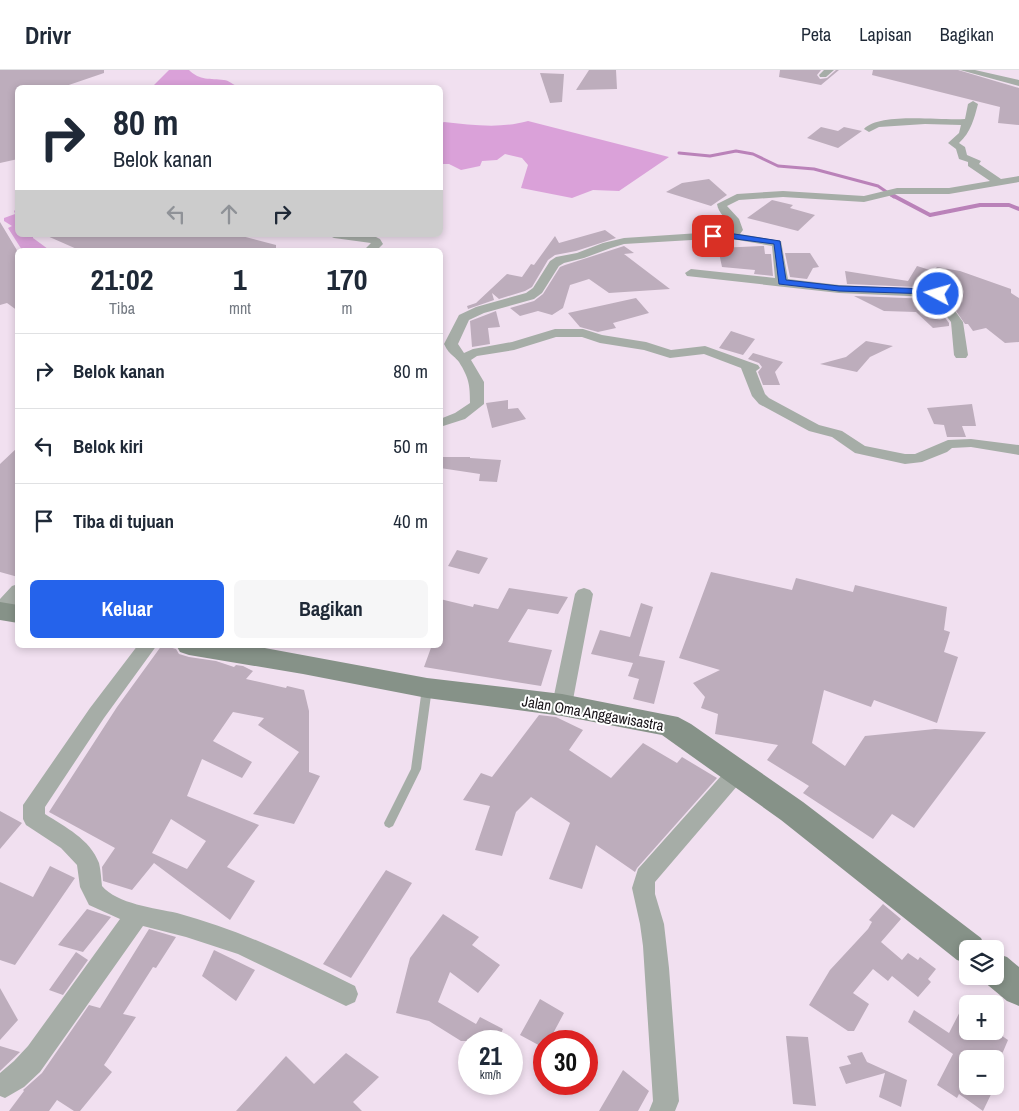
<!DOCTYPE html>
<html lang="id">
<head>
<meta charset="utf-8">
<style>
  :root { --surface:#fff; --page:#f6f6f7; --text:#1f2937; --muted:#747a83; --line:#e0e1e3; --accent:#2563eb }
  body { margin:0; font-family:"Archivo Narrow",sans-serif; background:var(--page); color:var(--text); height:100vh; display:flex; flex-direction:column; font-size:19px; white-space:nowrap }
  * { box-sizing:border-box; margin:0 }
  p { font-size:16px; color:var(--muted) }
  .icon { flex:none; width:28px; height:28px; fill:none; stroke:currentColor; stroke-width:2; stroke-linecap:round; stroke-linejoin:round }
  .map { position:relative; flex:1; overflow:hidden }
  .panel { position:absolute; left:15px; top:178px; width:428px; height:400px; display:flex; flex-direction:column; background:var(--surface); border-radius:8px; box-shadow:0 2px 8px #0003 }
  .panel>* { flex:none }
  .guide { position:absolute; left:15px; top:15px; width:428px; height:152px; border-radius:8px; box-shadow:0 2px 8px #0003; background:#fff; color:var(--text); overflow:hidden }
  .controls { position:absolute; left:959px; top:870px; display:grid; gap:10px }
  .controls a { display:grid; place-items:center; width:45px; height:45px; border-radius:8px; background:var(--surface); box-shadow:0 2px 8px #0003; font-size:25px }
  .speed { position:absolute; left:458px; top:960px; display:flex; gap:10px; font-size:25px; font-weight:700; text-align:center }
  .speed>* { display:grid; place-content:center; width:65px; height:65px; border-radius:50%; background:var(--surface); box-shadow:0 2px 8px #0003; line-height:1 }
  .speed small { font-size:12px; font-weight:400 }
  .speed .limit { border:8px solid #d22; background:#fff; color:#111 }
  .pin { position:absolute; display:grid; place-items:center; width:42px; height:42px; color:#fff; margin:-21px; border-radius:10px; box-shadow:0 2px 8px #0006 }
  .me { position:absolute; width:55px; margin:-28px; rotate:276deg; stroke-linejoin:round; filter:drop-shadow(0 0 4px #0008) }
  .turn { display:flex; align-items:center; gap:18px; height:105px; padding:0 15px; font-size:22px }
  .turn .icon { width:65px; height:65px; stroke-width:2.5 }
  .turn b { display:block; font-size:35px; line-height:42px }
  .lanes { display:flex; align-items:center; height:48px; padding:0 15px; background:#0003; justify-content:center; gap:25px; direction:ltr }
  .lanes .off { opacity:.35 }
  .eta { display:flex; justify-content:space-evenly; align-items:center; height:85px; text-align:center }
  .eta b { font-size:30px; font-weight:700; line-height:35px }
  .cta { display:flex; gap:10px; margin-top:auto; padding:10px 15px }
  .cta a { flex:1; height:58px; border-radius:8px; background:var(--accent); color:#fff; font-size:20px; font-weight:700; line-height:58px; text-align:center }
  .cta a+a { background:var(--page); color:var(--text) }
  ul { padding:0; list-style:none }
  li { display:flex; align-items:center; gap:15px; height:75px; padding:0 15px; border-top:1px solid var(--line) }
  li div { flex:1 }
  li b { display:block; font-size:19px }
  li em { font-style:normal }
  header { display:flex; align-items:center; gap:30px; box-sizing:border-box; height:70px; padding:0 25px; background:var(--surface); border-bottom:1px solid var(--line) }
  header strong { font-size:24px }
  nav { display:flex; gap:28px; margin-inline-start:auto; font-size:18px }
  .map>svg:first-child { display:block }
  .forest { fill:#daa1d9 }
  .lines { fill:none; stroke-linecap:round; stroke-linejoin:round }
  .stream-far1 { stroke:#ba82b9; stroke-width:3 }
  .stream { stroke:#ba82b9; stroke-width:4 }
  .building { fill:#bdadbc; fill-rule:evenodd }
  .lane { fill:#a6ada7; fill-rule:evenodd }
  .street { fill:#a6ada7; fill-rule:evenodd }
  .secondary { fill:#869288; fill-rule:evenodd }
  .route { fill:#2563eb; stroke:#184099 }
  .labels { text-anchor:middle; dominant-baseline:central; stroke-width:4; stroke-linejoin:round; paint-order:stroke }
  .street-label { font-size:15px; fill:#171217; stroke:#fff }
</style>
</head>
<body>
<header>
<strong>Drivr</strong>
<nav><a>Peta</a><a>Lapisan</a><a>Bagikan</a></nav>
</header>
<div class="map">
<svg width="1019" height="1041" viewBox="0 0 1019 1041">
  <rect width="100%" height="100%" fill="#f1e0f0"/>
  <path class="forest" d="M169 0H189C200 11 210 8 224 10 228 10 234 15 238 17H152Z
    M528 51 669 87 619 121 593 120 572 128 521 118 528 95 522 88 505 84 497 90 482 91 480 96 461 100 449 94H440V54L444 52C472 55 500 59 528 51Z
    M17 138 18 165H33V168L48 179 22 180 8 158 12 156 4 151V148L15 144 14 141Z"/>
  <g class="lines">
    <path class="stream-far1" d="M679 83 710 86 736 81 753 84 778 96 814 99 878 116 894 127"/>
    <path class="stream" d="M892 125 930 145 980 135H1009L1019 139"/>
  </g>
  <path class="building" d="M0 0H104V3L60 18H18V89L0 93Z
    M589 0H616L617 19 576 20Z
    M780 0H821L817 5 820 9 827 8 836 0H839L821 15 779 7Z
    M873 0H958L1019 18V55L998 53 1000 37 872 5Z
    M540 3 564 4 562 32 550 33Z
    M821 57 838 61 844 57 862 61 838 78 807 68Z
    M709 109 727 125 711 136 666 122 682 113Z
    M772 130 793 135 790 138 815 145 798 161 747 148Z
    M0 152 18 182V241L7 233 0 235Z
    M605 160 616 168 576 181 555 185 548 190 532 217 525 221 499 229 492 223 494 230 468 239 467 236 476 233 507 204 522 207 531 194 534 195 555 166 559 173Z
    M45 165H238L276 175V180H79Z
    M624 176 634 183 624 184 670 219 609 223 589 209 570 215 563 238 552 245 538 241 520 246 510 238 534 231 543 224 560 197 565 195Z
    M762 176H764L765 184H771L773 206 754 204 755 200 722 197 718 178Z
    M785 183H810L819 197 813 198 807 209 790 207Z
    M917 196 933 201 937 197 960 201 1011 219V223L1019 228V272L1005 273 986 258 973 261 968 254H965L940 218 847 214 845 201 908 211Z
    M854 226 931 229 949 253V256L933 258 916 242 884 241Z
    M636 228 649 243 613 253 616 258 598 262 580 257 568 243Z
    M496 241 500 257 488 258 490 274 472 277 470 251Z
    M731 261 755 269 743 285 719 278Z
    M866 271 893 276 870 287 857 302 820 294 846 287Z
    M753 283 783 292 775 302 780 315H763L758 302 762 297 759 293 748 289Z
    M508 330V339L518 338 526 349 492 358 486 333Z
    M972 334 976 356H962L966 367H947L944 355 934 354 927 338Z
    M18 377V507L0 502V394Z
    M440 387H470V388L501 390 497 412 479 411 480 404 440 398Z
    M457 480 488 488 479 504 448 496Z
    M711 502 792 520 796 508 853 522 855 515 947 537 944 560 950 562 944 582 958 587 937 653 874 630 871 637 824 620 812 673 845 696 865 666 935 659 986 662 914 758 892 744 873 769 803 723 809 716 767 690 778 675 715 664 718 644 701 638 705 627 693 613 720 600 679 588Z
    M509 518 568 527 558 544 528 539 508 572 552 580 541 616 424 597 432 575H440V529L473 537 474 534 498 539Z
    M641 533 653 537 639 586 665 591 654 634 633 629 639 609 628 606 633 593 591 584 600 560 630 567Z
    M162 575 176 579 179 584 189 587 216 591 234 597 236 595 243 596 253 601 246 609 286 618 287 616 304 620 309 641V702L320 706 294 754 253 744 299 682 258 655 264 648 233 642 213 671 252 692 242 708 202 689 187 726 259 755 227 797 255 811 230 850 154 793 132 820 103 811 102 797 115 778 49 742 117 637ZM171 749 206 771 187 799 152 783Z
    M539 645 556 647 583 660 569 680 611 708 643 673 677 693 682 687 717 708 637 798 635 802 596 775 582 819 549 809 570 753 531 727 516 742 502 786 475 780 490 736 463 730 481 703 492 707Z
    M0 741 22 753 0 779Z
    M50 796 75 808 15 895 0 890V812L33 827Z
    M386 800 412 813 351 908 323 894Z
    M883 834 901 849 881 872 902 890 908 883 918 890 920 887 936 899 928 909 931 912 918 927 892 906 888 911 873 899 853 923 869 934 854 961H848L809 935 830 900 868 859 872 852 869 850Z
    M87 839 111 847 83 882 58 875Z
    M443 844 479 867 472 875 500 895 478 923 450 902 438 932 476 954 480 947 503 959 497 971H461L429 951 396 943 410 888Z
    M149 859 176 867 156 898 153 897 123 944 136 947 104 995 112 1002 80 1041H74L57 1030 49 1041H9L24 1021 23 1020 42 1003 89 935 100 938Z
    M214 880 255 900 236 931 202 906Z
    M76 882 88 890 63 925 49 920Z
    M0 918 18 950 0 970Z
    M968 926V961H976L988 969 992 961H995L1008 970 1000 989H968V1016H995L983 1041 959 1024 957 1028 937 1015 953 984 908 952 914 940 949 963Z
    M540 929 564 943 549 971H544V978L520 965Z
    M786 966 808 967 816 1036 793 1034Z
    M0 976 20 982 0 1001Z
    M862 982 867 992 907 1010 901 1037 879 1027 885 1003 846 1014 839 997 851 994 847 986Z
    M346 983 379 1007 353 1032 362 1041H236L286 986 314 1014Z
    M623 1000 649 1021 638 1041H599Z"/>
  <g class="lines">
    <path class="lane" d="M427 614 430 615 432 618 421 699 393 756 389 758 385 756 384 753 411 699 422 618 424 615Z"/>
    <path class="street" d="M824 0H834L826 7H820L819 5Z
      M960 0H975L1019 10V16Z
      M973 31 978 34C974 49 971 62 959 73L965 77 967 85 981 91 979 94 1001 109 1019 106V112L949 124H897L864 132 783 127 739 130 727 136 739 149 743 160 740 164 781 171 788 209 839 215 940 220 963 252 968 285 966 288H956L954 285 951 252 932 227 839 223 687 206 685 203 691 199 775 208 772 176 726 168 624 174 611 178 584 188 564 193 559 196 542 223 534 229 484 243 469 250 458 274 464 283 473 279 512 272 555 259H583L602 265 646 272 671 280 705 276 758 295 760 298 756 301 765 324 769 328 819 355 842 361 865 376 905 384H915L948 370 971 369 1019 375V385L971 377 952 378 947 382 922 392 905 394 855 383 832 367 809 361 759 334 752 326 741 298 704 284 670 288 644 280 600 273 582 267H556L514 280 477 286 471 290 484 312V334L465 349 440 357V349L455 343 470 333C470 315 469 308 459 292 453 284 450 286 444 274L459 245 476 237 526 223 533 218 550 191 556 187 577 183 603 173 624 168 730 161 731 159C728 150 718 143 717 134L737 124 783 121 864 126 897 118H949L990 111 968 96V92L959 89 956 79 948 73 959 63 961 55 925 54 879 57 869 62 864 59C880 42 941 51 965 49L968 34Z
      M328 165H372L380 169 383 174 377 180H364L371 173 334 168Z
      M18 514V532L6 544 0 546V529L12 516Z
      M584 518 590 520 593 524 572 635 569 640 562 643 555 640 552 635 575 524 578 520Z
      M138 575H157L104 648 45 737V744C65 757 90 769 99 793 101 801 101 809 102 816 117 834 155 838 177 843 240 860 296 887 355 916L358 924 355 932 346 936 238 884 186 867 143 856 40 1002 24 1017 5 1028 0 1026V1003L14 991 28 976 120 849 89 835 80 817 77 795 61 778 26 755 23 749V735L90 638Z
      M737 694 744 696 747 702 744 708 655 812V824L664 854 669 898 679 1031 675 1041H649L653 1031 643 876 640 854 632 818 638 799 730 696Z"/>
    <path class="secondary" d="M0 532 18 535V553L0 550Z
      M176 575H248L427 608 562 624 678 647 691 654 803 732 981 868 986 879H968V894L957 890 781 750 662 665 562 646 427 628 303 604 189 585 180 582Z
      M995 883 1007 887 1019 897V936L1007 931 983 911 981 906H995Z"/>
  </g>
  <path class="route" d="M728 163 780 171 786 210 839 216 932 219 942 224 938 226 931 224 839 221 779 214 774 174 728 168H713L709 166 713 164Z"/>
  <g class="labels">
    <g class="street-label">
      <text transform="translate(593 643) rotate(10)">Jalan Oma Anggawisastra</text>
    </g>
  </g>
</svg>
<div class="controls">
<a><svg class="icon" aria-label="layers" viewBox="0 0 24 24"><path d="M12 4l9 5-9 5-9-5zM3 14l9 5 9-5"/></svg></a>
<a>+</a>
<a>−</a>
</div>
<div class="speed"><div>21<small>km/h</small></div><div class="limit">30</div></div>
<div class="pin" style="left:713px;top:166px;background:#d93025"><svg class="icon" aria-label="arrive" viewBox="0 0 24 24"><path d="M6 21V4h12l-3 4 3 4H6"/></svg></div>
<svg class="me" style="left:938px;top:224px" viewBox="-20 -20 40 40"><circle r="17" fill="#2563eb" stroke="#fff" stroke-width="3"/><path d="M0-11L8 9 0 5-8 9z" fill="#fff"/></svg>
<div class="guide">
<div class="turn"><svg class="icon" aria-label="right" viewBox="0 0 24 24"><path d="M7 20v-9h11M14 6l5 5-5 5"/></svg><div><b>80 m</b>Belok kanan</div></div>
<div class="lanes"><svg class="icon off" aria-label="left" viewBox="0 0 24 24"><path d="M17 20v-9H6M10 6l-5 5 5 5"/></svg><svg class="icon off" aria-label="ahead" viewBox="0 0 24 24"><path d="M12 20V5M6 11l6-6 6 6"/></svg><svg class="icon" aria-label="right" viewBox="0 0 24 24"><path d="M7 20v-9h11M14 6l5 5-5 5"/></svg></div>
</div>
<section class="panel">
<div class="eta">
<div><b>21:02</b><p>Tiba</p></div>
<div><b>1</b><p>mnt</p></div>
<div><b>170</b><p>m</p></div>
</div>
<ul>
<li><svg class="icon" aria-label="right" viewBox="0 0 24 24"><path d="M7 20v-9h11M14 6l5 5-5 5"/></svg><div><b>Belok kanan</b></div><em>80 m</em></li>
<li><svg class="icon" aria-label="left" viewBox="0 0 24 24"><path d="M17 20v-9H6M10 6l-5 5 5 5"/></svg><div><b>Belok kiri</b></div><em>50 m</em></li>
<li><svg class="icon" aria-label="arrive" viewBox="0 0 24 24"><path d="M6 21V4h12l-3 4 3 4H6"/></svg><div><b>Tiba di tujuan</b></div><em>40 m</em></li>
</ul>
<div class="cta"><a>Keluar</a><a>Bagikan</a></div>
</section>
</div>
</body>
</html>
